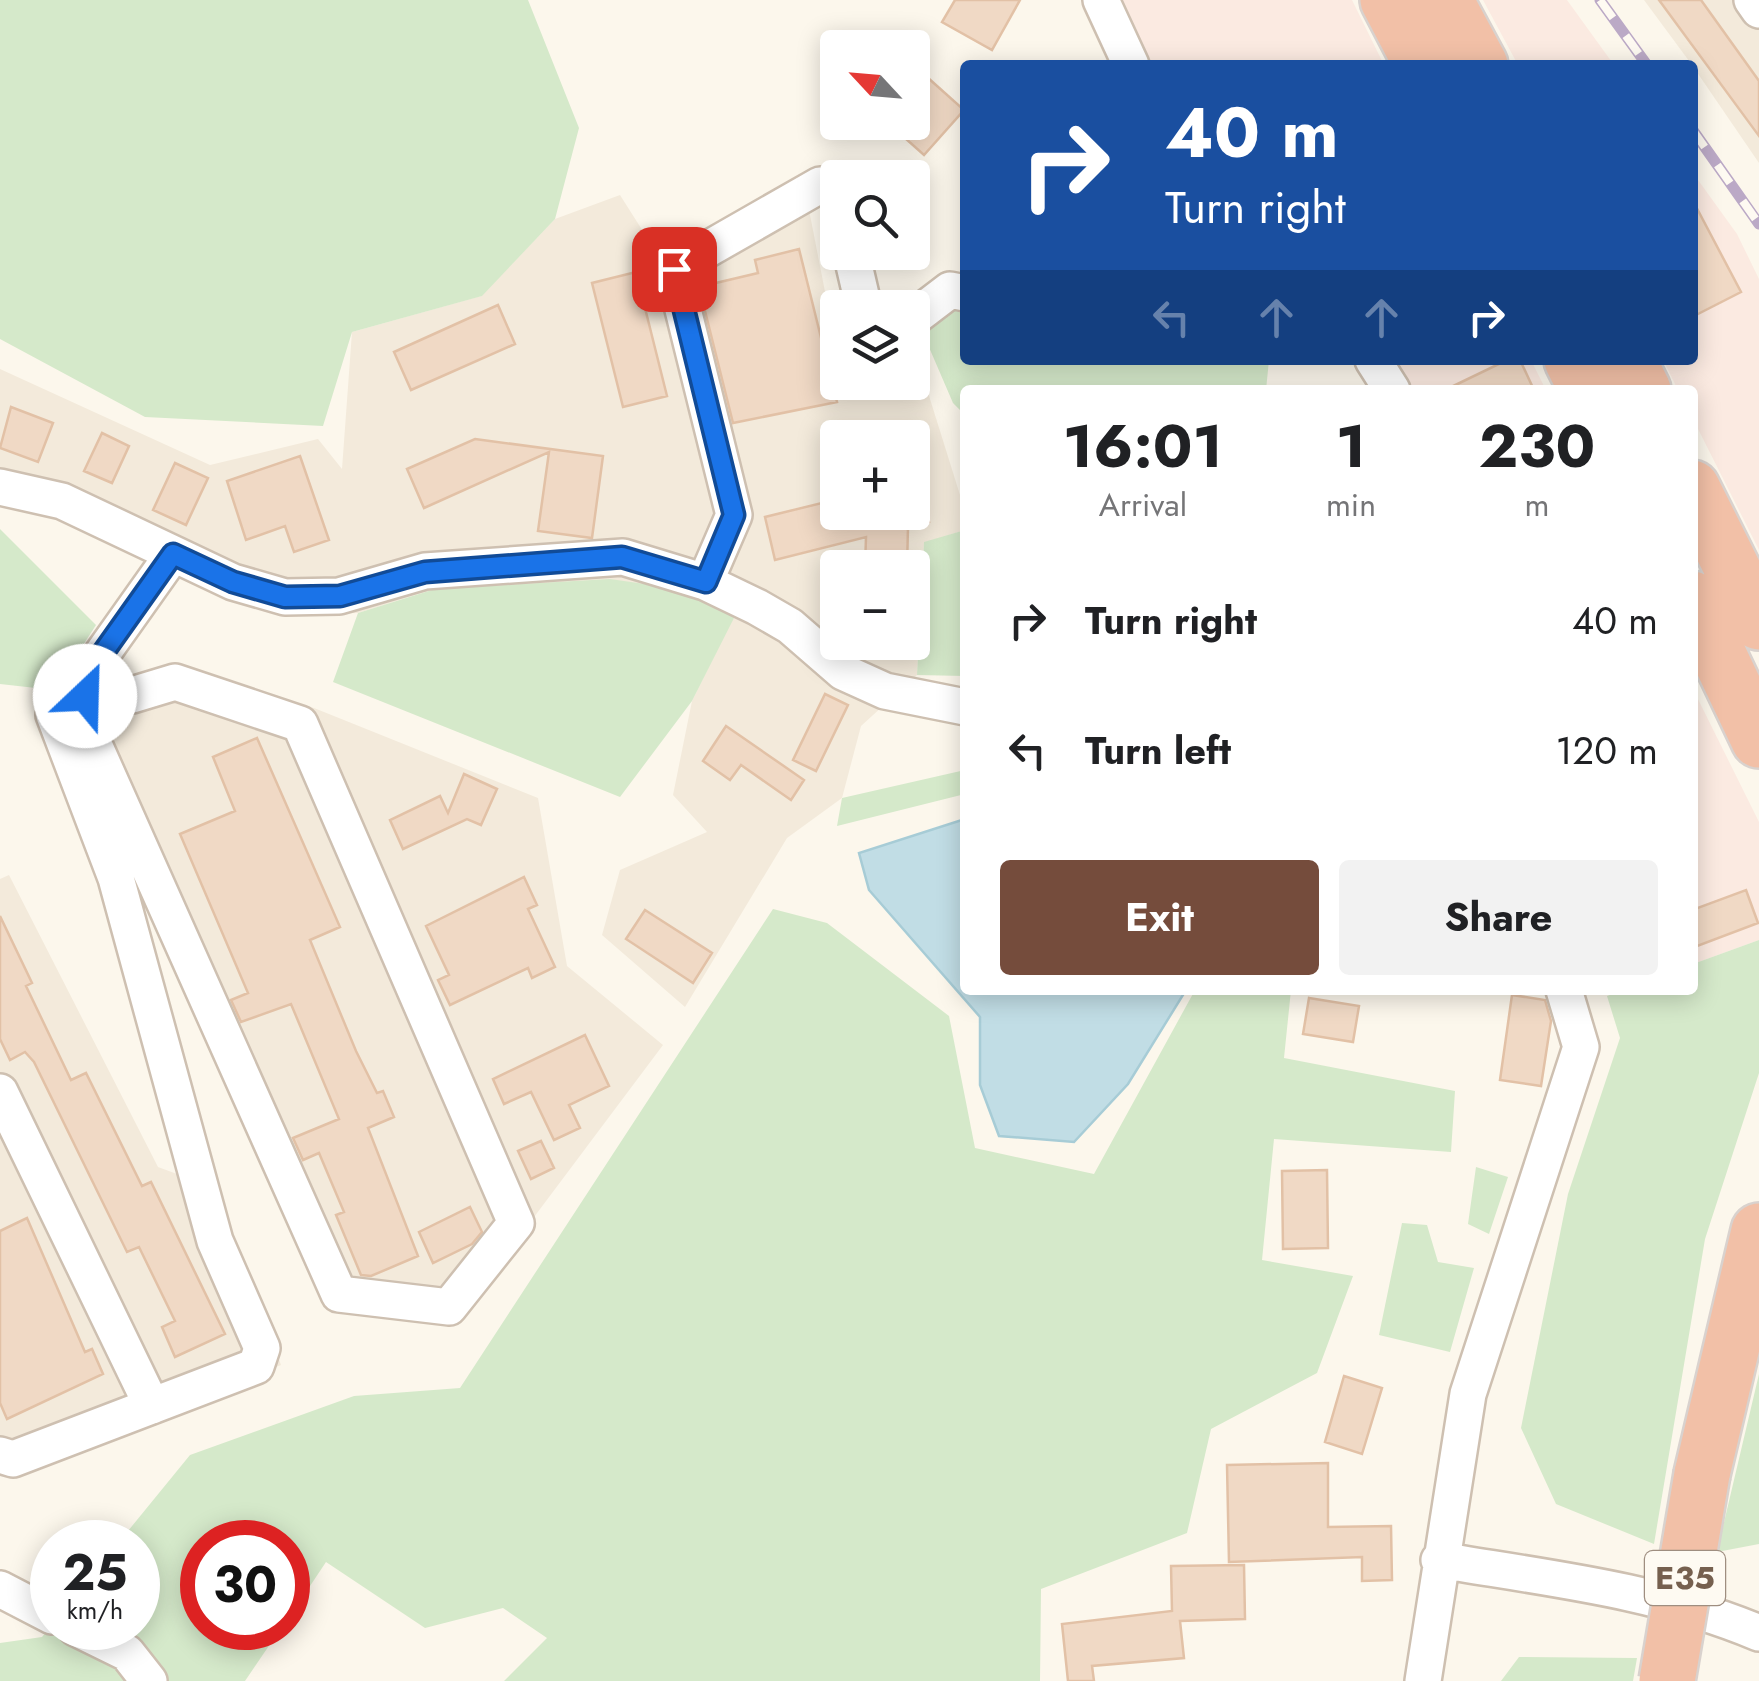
<!DOCTYPE html>
<html lang="en">
<head>
<meta charset="utf-8">
<style>
  :root { --surface:#fff; --page:#f2f2f2; --text:#202124; --muted:#757577; --accent:#754c3c }
  body { margin:0; font-family:Jost,sans-serif; background:var(--page); color:var(--text); height:100vh; display:flex; flex-direction:column; font-size:38px; white-space:nowrap }
  * { box-sizing:border-box; margin:0 }
  p { font-size:32px; color:var(--muted) }
  .icon { flex:none; width:55px; height:55px; fill:none; stroke:currentColor; stroke-width:2; stroke-linecap:round; stroke-linejoin:round }
  .map { position:relative; flex:1; overflow:hidden }
  .details { position:absolute; left:960px; top:385px; width:738px; height:610px; display:flex; flex-direction:column; background:var(--surface); border-radius:10px; box-shadow:0 5px 25px #0003 }
  .details>* { flex:none }
  .top-card { position:absolute; left:960px; top:60px; width:738px; height:305px; border-radius:10px; box-shadow:0 5px 25px #0003; background:#1a4fa0; color:#fff; overflow:hidden }
  .needle { width:65px; rotate:296deg }
  .tools { position:absolute; left:820px; top:30px; display:grid; gap:20px }
  .tools a { display:grid; place-items:center; width:110px; height:110px; border-radius:10px; background:var(--surface); box-shadow:0 5px 25px #0003; font-size:50px }
  .speed { position:absolute; left:30px; top:1520px; display:flex; gap:20px; font-size:50px; font-weight:700; text-align:center }
  .speed>* { display:grid; place-content:center; width:130px; height:130px; border-radius:50%; background:var(--surface); box-shadow:0 5px 25px #0003; line-height:1 }
  .speed small { font-size:25px; font-weight:400 }
  .speed .limit { border:15px solid #d22; background:#fff; color:#111 }
  .pin { position:absolute; display:grid; place-items:center; width:85px; height:85px; color:#fff; margin:-42px; border-radius:20px; box-shadow:0 5px 15px #0006 }
  .me { position:absolute; width:110px; margin:-55px; rotate:24deg; stroke-linejoin:round; filter:drop-shadow(0 0 8px #0008) }
  .turn { display:flex; align-items:center; gap:35px; height:210px; padding:0 40px; font-size:45px }
  .turn .icon { width:130px; height:130px; stroke-width:2.5 }
  .turn b { display:block; font-size:70px; line-height:85px }
  .lanes { display:flex; align-items:center; height:95px; padding:0 40px; background:#0003; justify-content:center; gap:50px; direction:ltr }
  .lanes .off { opacity:.35 }
  .eta { display:flex; justify-content:space-evenly; align-items:center; height:170px; text-align:center }
  .eta b { font-size:60px; font-weight:700; line-height:70px }
  .primary-button { display:flex; gap:20px; margin-top:auto; padding:20px 40px }
  .primary-button a { flex:1; height:115px; border-radius:10px; background:var(--accent); color:#fff; font-size:40px; font-weight:700; line-height:115px; text-align:center }
  .primary-button a+a { background:var(--page); color:var(--text) }
  ul { padding:0; list-style:none }
  li { display:flex; align-items:center; gap:30px; height:130px; padding:0 40px }
  li div { flex:1 }
  li b { display:block; font-size:38px }
  li em { font-style:normal }
  .map>svg:first-child { display:block }
  .residential { fill:#f3eadb; fill-rule:evenodd }
  .commercial { fill:#fbeae1 }
  .green { fill:#d5e9ca }
  .water { fill:#c1dde5; stroke:#a7ccd6; stroke-width:2.5 }
  .building { fill:#f0d9c5; stroke:#e2c1a6; stroke-width:2.5 }
  .lines { fill:none; stroke-linecap:round; stroke-linejoin:round }
  .street-casing { stroke:#cec0b1; stroke-width:40 }
  .highway-casing { stroke:#d9d2ce; stroke-width:60 }
  .street { stroke:#fff; stroke-width:35 }
  .highway { stroke:#f2c0a7; stroke-width:55 }
  .rail-casing { stroke:#bba9c6; stroke-width:11 }
  .rail { stroke:#fefaf2; stroke-width:8; stroke-dasharray:22; stroke-linecap:butt }
  .highway-bridge-casing { stroke:#d9d2ce; stroke-width:60; stroke-linecap:butt }
  .highway-bridge { stroke:#f2c0a7; stroke-width:55 }
  .route-casing { stroke:#114b97; stroke-width:25 }
  .route { stroke:#1a73e8; stroke-width:18 }
  .labels { text-anchor:middle; dominant-baseline:central; stroke-width:8; stroke-linejoin:round; paint-order:stroke }
  .shield { fill:#fefaf2; stroke:#9f8e80; stroke-width:2.5 }
  .shield-label { font-size:32px; font-weight:bold; fill:#76604f }
</style>
</head>
<body>
<div class="map">
<svg width="1759" height="1681" viewBox="0 0 1759 1681">
  <rect width="100%" height="100%" fill="#fcf7ec"/>
  <path class="residential" d="M1644 0H1759V163L1692 65Z
    M802 174 837 353 838 382H912L913 369 920 367 965 511V530L924 543 917 675 861 726 842 798 787 838 685 1007 602 935 620 870 707 832 673 795 692 701 734 616 435 589 358 613 282 615 61 514 0 499V369L210 465 318 439 342 469 352 332 481 296 555 219 620 195 665 266ZM838 438H912V512H838ZM838 568H912V642H838Z
    M170 670 314 708 538 798 567 966 663 1045 456 1321 334 1305 54 690Z
    M9 875 158 1167 215 1188 281 1365 12 1471 0 1466V879Z"/>
  <path class="commercial" d="M1118 0H1352L1384 65H1151Z
    M1483 0H1567L1614 65H1518Z
    M1693 173 1737 234 1759 279V550L1693 419 1692 390H1678L1663 360H1692Z
    M1383 360H1531L1546 390H1400Z
    M1692 687 1759 822V940L1693 964Z"/>
  <path class="green" d="M0 0H528L579 128 555 219 482 296 352 332 323 426 145 417 0 339Z
    M949 305 965 308V360H1269L1266 390H965V415L953 403 922 331Z
    M0 529 96 625 54 690 0 684Z
    M965 530V676L917 675 924 542Z
    M610 579 687 590 735 616 692 701 620 797 333 682 358 613 435 589Z
    M965 770V794L837 826 842 798Z
    M773 909 827 923 949 1016 975 1148 1094 1174 1195 990H1291L1284 1058 1455 1091 1451 1152 1274 1139 1262 1260 1353 1276 1317 1373 1211 1429 1187 1533 1041 1589 1040 1681H504L547 1638 503 1608 425 1628 326 1562 288 1619V1542H202V1628H281L245 1681H0V1643L42 1637 52 1625 138 1628V1542H119L190 1455 354 1396 460 1388Z
    M1759 940V1073L1705 1239 1654 1544 1556 1504 1521 1428 1568 1194 1620 1038 1607 996 1623 990H1692L1693 964Z
    M1476 1167 1508 1177 1489 1234 1468 1224Z
    M1402 1223 1427 1225 1438 1262 1474 1268 1450 1352 1379 1335Z
    M1759 1374V1544L1717 1552Z
    M1519 1657 1636 1658H1637L1633 1681H1501Z"/>
  <path class="water" d="M965 819V990H1186L1128 1084 1074 1142 999 1136 980 1085V1017L869 890 859 853Z"/>
  <path class="building" d="M955 0H1020L992 50 942 22Z
    M1659 0H1701L1759 81V136Z
    M927 77 964 110 924 155 887 122H912V94Z
    M1692 199 1741 292 1692 317Z
    M799 249 837 402 733 423 699 287 758 273 755 260Z
    M636 272 667 396 623 407 592 283Z
    M498 305 515 344 411 390 394 352Z
    M1507 360H1520L1534 390H1445Z
    M11 407 53 423 38 462 0 448Z
    M102 433 129 446 112 483 84 471Z
    M475 439 603 456 592 538 538 531 549 452 424 508 407 469Z
    M300 456 329 540 294 552 285 526 246 540 227 481Z
    M175 463 208 478 186 525 153 510Z
    M838 499V512H927L929 522 908 527 907 568H865L866 537 775 560 765 517Z
    M825 694 848 705 816 771 793 760Z
    M726 726 804 780 791 800 741 765 730 780 703 761Z
    M257 738 340 927 310 940 356 1051 377 1093 383 1091 394 1117 368 1128 418 1256 371 1276 361 1275 336 1215 344 1212 319 1153 303 1160 293 1138 339 1119 291 1004 241 1022 231 1000 248 993 180 834 235 811 213 757Z
    M464 774 497 789 481 825 467 819 403 849 390 820 440 796 448 813Z
    M524 877 537 905 528 909 555 967 532 978 528 968 450 1005 438 980 449 975 426 926Z
    M1746 890 1758 923 1692 948V910Z
    M645 910 712 953 693 983 626 939Z
    M0 916 32 983 26 986 71 1080 86 1073 142 1186 151 1182 225 1334 175 1357 162 1327 175 1321 139 1247 127 1252 34 1062 25 1052 10 1060 0 1039Z
    M1512 995 1545 1000 1551 1021 1541 1086 1500 1080Z
    M1309 998 1359 1006 1353 1042 1303 1034Z
    M585 1035 609 1086 569 1105 580 1128 554 1140 531 1092 504 1104 493 1079Z
    M541 1141 554 1168 531 1179 518 1151Z
    M1327 1170 1328 1248 1283 1249 1282 1171Z
    M470 1207 482 1232 472 1244 433 1263 419 1232Z
    M27 1218 85 1352 92 1349 103 1374 7 1419 0 1403V1231Z
    M1344 1376 1382 1388 1362 1454 1325 1442Z
    M1328 1463V1527L1391 1526 1392 1580 1362 1581V1557L1229 1562 1227 1465Z
    M1244 1565 1245 1619 1180 1621 1184 1658 1092 1666 1094 1681H1068L1062 1624 1172 1611 1171 1566Z"/>
  <g class="lines">
    <g class="street-casing">
      <path id="street" d="M1101 0 1131 65
        M1752 0 1759 10
        M851 252 864 308
        M912 319 950 290 965 293
        M1373 360 1392 390
        M0 487 62 501 233 582 285 597 339 596 425 571 623 557 705 582 757 607 790 626 843 672 885 691 965 707
        M705 582 734 515 673 269 820 185 836 189 838 195
        M0 1092 152 1406
        M0 1455 13 1459 256 1366 262 1348 215 1241 116 878 54 715 62 698 132 695 175 682 300 724 516 1223 449 1307 339 1294 92 740 85 696 95 664 173 554
        M1439 1560C1547 1578 1657 1590 1759 1633
        M0 1589 52 1616
        M76 1628 127 1653 149 1681
        M1423 1681 1468 1394 1581 1047 1564 990"/>
    </g>
    <g class="highway-casing">
      <path id="highway" d="M1388 0 1422 65
        M1445 0 1480 65
        M1572 360 1587 390
        M1628 360 1643 390
        M1692 488 1759 622
        M1692 599 1759 740
        M1702 1474 1759 1231"/>
    </g>
    <use href="#street" class="street"/>
    <use href="#highway" class="highway"/>
    <g class="rail-casing">
      <path id="rail" d="M1600 0 1647 65
        M1692 129 1759 224"/>
    </g>
    <use href="#rail" class="rail"/>
    <g class="highway-bridge-casing">
      <path id="highway-bridge" d="M1667 1681 1702 1474"/>
    </g>
    <use href="#highway-bridge" class="highway-bridge"/>
  </g>
  <g class="lines">
    <g class="route-casing">
      <path id="route" d="M85 696 95 664 173 554 233 582 285 597 340 596 425 572 622 557 706 582 734 515 674 269"/>
    </g>
    <use href="#route" class="route"/>
  </g>
  <g class="labels">
    <rect class="shield" x="1645" y="1551" width="80" height="54" rx="8"/>
    <g class="shield-label">
      <text x="1685" y="1578">E35</text>
    </g>
  </g>
</svg>
<div class="tools">
<a><svg class="needle" viewBox="-14 -14 28 28"><path d="M0-13l5 13h-10z" fill="#e53935"/><path d="M0 13l5-13h-10z" fill="#757577"/></svg></a>
<a><svg class="icon" aria-label="search" viewBox="0 0 24 24"><circle cx="10" cy="10" r="6"/><path d="M15 15l6 6"/></svg></a>
<a><svg class="icon" aria-label="layers" viewBox="0 0 24 24"><path d="M12 4l9 5-9 5-9-5zM3 14l9 5 9-5"/></svg></a>
<a>+</a>
<a>−</a>
</div>
<div class="speed"><div>25<small>km/h</small></div><div class="limit">30</div></div>
<div class="pin" style="left:674px;top:269px;background:#d93025"><svg class="icon" aria-label="arrive" viewBox="0 0 24 24"><path d="M6 21V4h12l-3 4 3 4H6"/></svg></div>
<svg class="me" style="left:85px;top:696px" viewBox="-20 -20 40 40"><circle r="19" fill="#fff"/><path d="M0-13L10 11 0 6-10 11z" fill="#1a73e8"/></svg>
<div class="top-card">
<div class="turn"><svg class="icon" aria-label="right" viewBox="0 0 24 24"><path d="M7 20v-9h11M14 6l5 5-5 5"/></svg><div><b>40 m</b>Turn right</div></div>
<div class="lanes"><svg class="icon off" aria-label="left" viewBox="0 0 24 24"><path d="M17 20v-9H6M10 6l-5 5 5 5"/></svg><svg class="icon off" aria-label="ahead" viewBox="0 0 24 24"><path d="M12 20V5M6 11l6-6 6 6"/></svg><svg class="icon off" aria-label="ahead" viewBox="0 0 24 24"><path d="M12 20V5M6 11l6-6 6 6"/></svg><svg class="icon" aria-label="right" viewBox="0 0 24 24"><path d="M7 20v-9h11M14 6l5 5-5 5"/></svg></div>
</div>
<section class="details">
<div class="eta">
<div><b>16:01</b><p>Arrival</p></div>
<div><b>1</b><p>min</p></div>
<div><b>230</b><p>m</p></div>
</div>
<ul>
<li><svg class="icon" aria-label="right" viewBox="0 0 24 24"><path d="M7 20v-9h11M14 6l5 5-5 5"/></svg><div><b>Turn right</b></div><em>40 m</em></li>
<li><svg class="icon" aria-label="left" viewBox="0 0 24 24"><path d="M17 20v-9H6M10 6l-5 5 5 5"/></svg><div><b>Turn left</b></div><em>120 m</em></li>
</ul>
<div class="primary-button"><a>Exit</a><a>Share</a></div>
</section>
</div>
</body>
</html>
